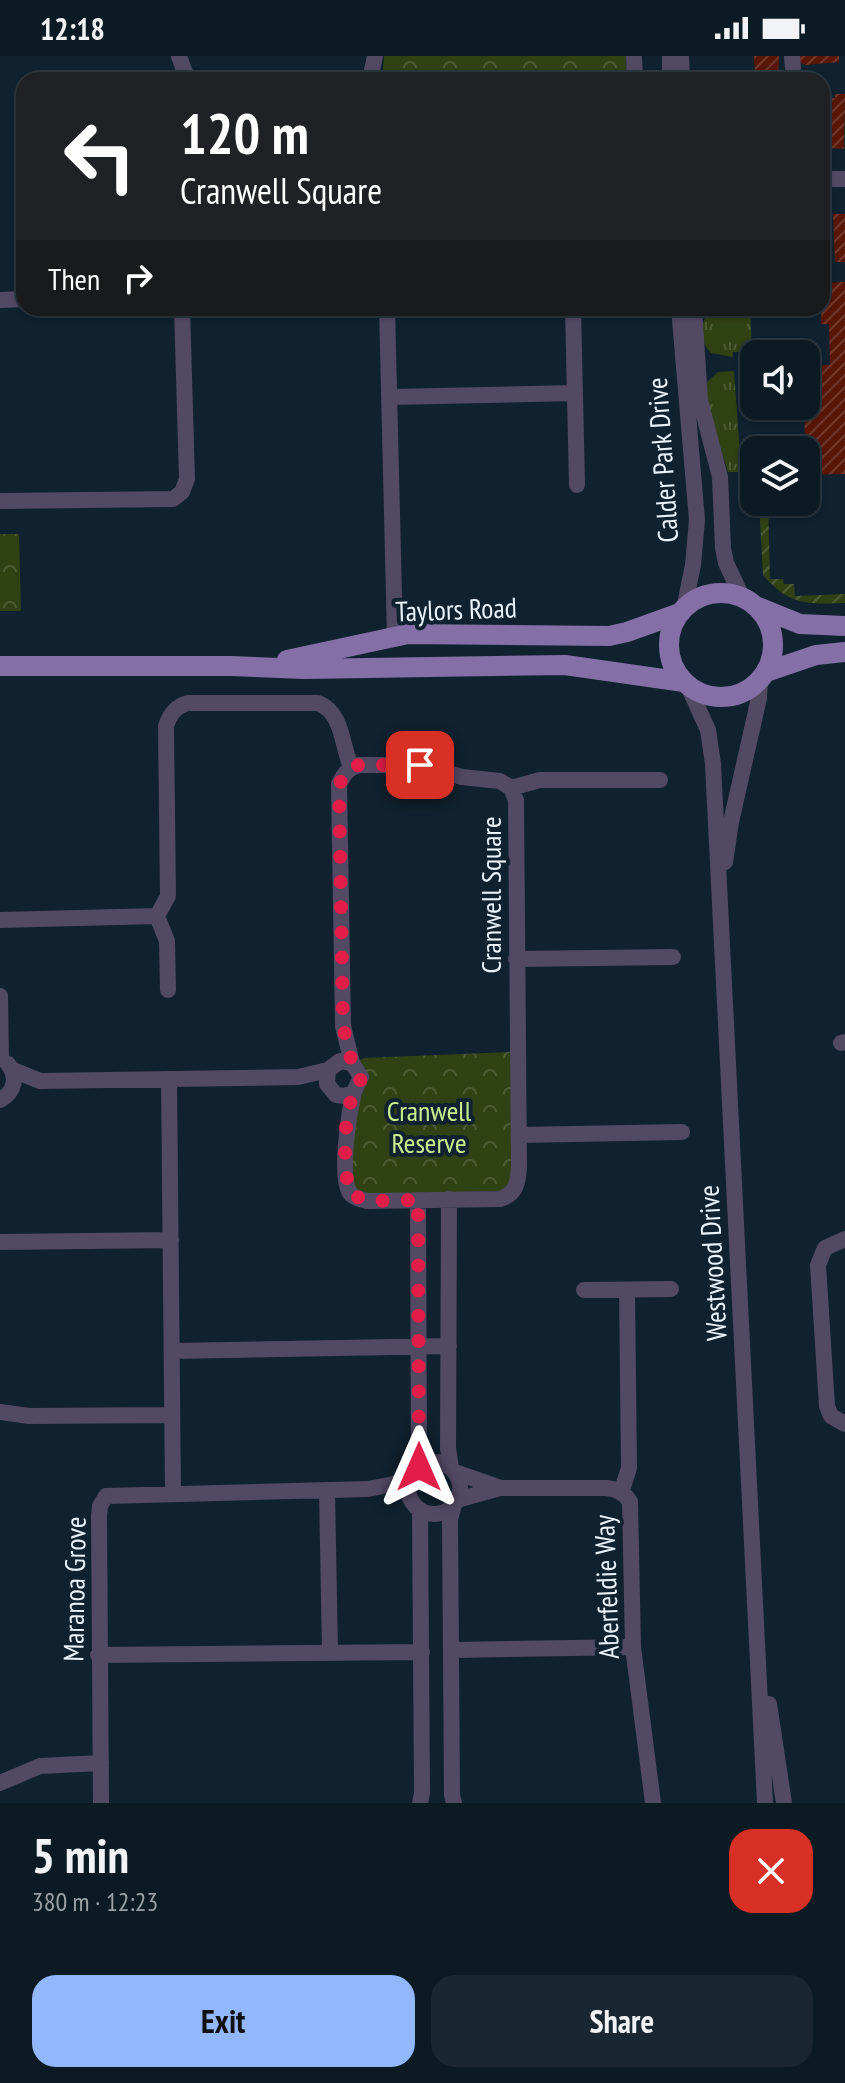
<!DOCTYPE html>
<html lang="en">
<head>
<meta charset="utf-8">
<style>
  :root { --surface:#0c1a23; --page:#1a2730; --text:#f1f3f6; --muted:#9aa1a6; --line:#2c3841; --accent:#93b7fd }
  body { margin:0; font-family:"PT Sans Narrow",sans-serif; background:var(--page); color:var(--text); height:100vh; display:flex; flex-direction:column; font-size:30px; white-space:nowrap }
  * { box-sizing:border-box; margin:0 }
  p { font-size:26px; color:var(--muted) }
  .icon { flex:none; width:44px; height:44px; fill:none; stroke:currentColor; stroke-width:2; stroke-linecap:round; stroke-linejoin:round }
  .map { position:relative; height:1747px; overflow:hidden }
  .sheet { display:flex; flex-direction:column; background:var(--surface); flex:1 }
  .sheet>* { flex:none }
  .banner { position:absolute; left:16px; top:16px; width:814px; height:244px; border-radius:24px; box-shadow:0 2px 6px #0004,0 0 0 2px var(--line); background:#202124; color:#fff; overflow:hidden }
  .tools { position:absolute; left:740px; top:284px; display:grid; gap:16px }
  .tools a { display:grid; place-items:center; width:80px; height:80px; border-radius:16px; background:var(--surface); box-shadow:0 2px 6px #0004,0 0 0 2px var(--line); font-size:40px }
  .pin { position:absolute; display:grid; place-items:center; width:68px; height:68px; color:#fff; margin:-34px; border-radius:16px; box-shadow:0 4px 12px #0006 }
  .me { position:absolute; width:88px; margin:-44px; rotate:0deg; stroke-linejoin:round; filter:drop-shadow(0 0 6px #0008) }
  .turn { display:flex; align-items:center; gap:28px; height:168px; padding:0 32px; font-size:36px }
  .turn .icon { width:104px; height:104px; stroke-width:2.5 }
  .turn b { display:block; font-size:56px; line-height:68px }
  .then { display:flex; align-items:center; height:76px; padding:0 32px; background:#0003; gap:16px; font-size:30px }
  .round { display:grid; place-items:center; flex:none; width:84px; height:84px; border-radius:24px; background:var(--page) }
  .overview { display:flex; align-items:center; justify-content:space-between; height:136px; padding:0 32px }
  h1 { font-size:48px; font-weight:600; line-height:60px }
  .action { display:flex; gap:16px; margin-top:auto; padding:16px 32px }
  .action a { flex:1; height:92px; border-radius:24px; background:var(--accent); color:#111; font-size:32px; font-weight:600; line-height:92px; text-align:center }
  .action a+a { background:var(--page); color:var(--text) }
  .status { display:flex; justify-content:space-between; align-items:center; height:56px; padding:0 40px; background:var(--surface); direction:ltr }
  .status svg { height:22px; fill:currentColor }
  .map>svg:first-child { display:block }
  .grass { fill:url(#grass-tufts) }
  .park { fill:url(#park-crowns) }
  .garden { fill:url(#garden-furrows) }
  .building { fill:url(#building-hatch) }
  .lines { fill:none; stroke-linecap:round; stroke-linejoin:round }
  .minor { stroke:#524963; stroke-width:16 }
  .major { stroke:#8470a6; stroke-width:20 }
  .route { stroke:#e11d48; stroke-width:14; stroke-dasharray:0 25.2 }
  .labels { text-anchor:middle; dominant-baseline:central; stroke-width:8; stroke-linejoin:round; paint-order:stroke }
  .street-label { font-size:28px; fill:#e9f4fd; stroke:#10222f }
  .park-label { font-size:28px; fill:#c8ef8f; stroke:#10222f }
</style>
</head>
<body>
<div class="status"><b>12:18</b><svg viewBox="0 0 49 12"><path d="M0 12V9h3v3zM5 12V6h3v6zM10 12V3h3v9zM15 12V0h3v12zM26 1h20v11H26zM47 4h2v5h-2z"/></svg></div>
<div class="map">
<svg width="845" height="1747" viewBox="0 0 845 1747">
  <defs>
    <pattern id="grass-tufts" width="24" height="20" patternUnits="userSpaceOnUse" patternTransform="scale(2)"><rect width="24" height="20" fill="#304113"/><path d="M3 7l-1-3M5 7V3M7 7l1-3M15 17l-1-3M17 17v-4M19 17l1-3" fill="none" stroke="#4e5d36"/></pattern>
    <pattern id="park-crowns" width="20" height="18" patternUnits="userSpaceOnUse" patternTransform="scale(2)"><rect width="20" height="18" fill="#304113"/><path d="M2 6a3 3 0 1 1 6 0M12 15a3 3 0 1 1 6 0" fill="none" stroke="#4e5d36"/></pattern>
    <pattern id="garden-furrows" width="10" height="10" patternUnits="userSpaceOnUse" patternTransform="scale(2)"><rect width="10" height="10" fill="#304113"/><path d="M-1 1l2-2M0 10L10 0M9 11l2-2" fill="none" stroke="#4e5d36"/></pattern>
    <pattern id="building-hatch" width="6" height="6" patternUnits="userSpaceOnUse" patternTransform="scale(2)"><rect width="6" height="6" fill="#581607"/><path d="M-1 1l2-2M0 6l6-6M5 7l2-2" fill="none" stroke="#70382c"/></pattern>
  </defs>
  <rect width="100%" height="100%" fill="#10222f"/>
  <path class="grass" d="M709 252H750L752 296H733V301L711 297C698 283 701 269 709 252Z
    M734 315 741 412 738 416H728L707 350 706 327 718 316Z"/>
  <path class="park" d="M384 0H626L627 24H382Z
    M0 478H19L21 555H0Z
    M511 996 513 1121 507 1135 359 1138 353 1127V1057L365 1032 367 1022 357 1006 364 1002Z"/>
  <path class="garden" d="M759 446H768L770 523H783L784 528H794L795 540 845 538V547C806 548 790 550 763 519Z"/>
  <path class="building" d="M754 0H779L778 22 755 20Z
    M800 0H839V6L806 9 800 7Z
    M835 38H845L844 93 827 92 825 42H835Z
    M822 156H832V170H827L829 202H822Z
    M833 158H845V206H835Z
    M845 226V418L806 419 804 350 808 336 807 318 817 317V309H830L829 268H821L822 227Z"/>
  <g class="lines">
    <path class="minor" d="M179 0 185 17 192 24
      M634 0 635 24
      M681 0 682 24
      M792 0 793 12
      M370 24 375 0
      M670 24V0
      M822 123H845
      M0 244 24 243
      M387 252 395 581
      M573 252 577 429
      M679 252 697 464 693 509 684 553
      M694 252 700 344 720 421 723 492 726 507 742 541
      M390 341 575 337
      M0 445 173 443 182 436 187 423 182 252
      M689 632 708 674 713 708 765 1747
      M511 732 540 724H660
      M725 806 731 766 759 642 760 624
      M157 860 167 885 168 934
      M0 864 157 860 168 840 166 670C170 658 176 650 188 647H318C343 657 341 687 351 711
      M516 903 673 901
      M0 940 1 1003
      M841 987 845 986
      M352 1007 340 1005 328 1014 327 1028 336 1039 345 1040 354 1036 361 1021 352 1007 343 970 339 728C344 718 348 712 359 709H420L462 721 500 725 511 732 516 744 519 1111C518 1127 516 1138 500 1143L367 1145C362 1143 354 1143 350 1137 339 1120 349 1056 354 1036
      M13 1014 40 1025 298 1021 328 1014
      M169 1023 173 1437
      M0 1044C15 1036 18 1021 8 1008
      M519 1079 682 1076
      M449 1143 448 1392 451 1412
      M418 1144 419 1411
      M845 1183 825 1192 818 1209 827 1350 831 1360 845 1368
      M0 1186 171 1184
      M584 1234 671 1233
      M172 1295 449 1290
      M0 1356 29 1360 172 1359
      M408 1432a26 26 0 1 1 52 0a26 26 0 1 1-52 0Z
      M455 1416 501 1432H606C617 1433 625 1437 630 1446L633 1591 653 1747
      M327 1434 330 1597
      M621 1437 629 1412 627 1234
      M457 1444 500 1432
      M454 1449 450 1463 452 1739 454 1747
      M420 1454 422 1737 420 1747
      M452 1594 633 1591
      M98 1599 422 1596
      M769 1648 784 1747
      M0 1727 40 1710 101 1707
      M101 1747 99 1460 100 1450 106 1440 368 1433 394 1428 412 1419"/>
    <path class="major" d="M669 589a52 52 0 1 1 104 0a52 52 0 1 1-104 0Z
      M758 551 800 568 845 570
      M287 604 408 578 609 580 627 576 680 557
      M0 610H231L304 613 565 609 684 626
      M766 616 816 599 845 596"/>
  </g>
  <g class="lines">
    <path class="route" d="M419 1411 418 1144 367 1145 350 1138C343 1112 343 1063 353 1039 356 1032 360 1029 361 1021L352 1007 343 970 339 728 351 711 359 709H420"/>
  </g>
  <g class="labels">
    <g class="street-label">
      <text transform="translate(662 404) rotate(-94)">Calder Park Drive</text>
      <text transform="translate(456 553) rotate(-2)">Taylors Road</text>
      <text transform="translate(490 839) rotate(-90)">Cranwell Square</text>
      <text transform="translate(712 1207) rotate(-93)">Westwood Drive</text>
      <text transform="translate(606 1531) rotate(-92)">Aberfeldie Way</text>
      <text transform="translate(74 1533) rotate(-89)">Maranoa Grove</text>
    </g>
    <g class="park-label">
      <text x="429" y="1054">Cranwell<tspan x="429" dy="32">Reserve</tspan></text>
    </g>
  </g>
</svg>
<div class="tools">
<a><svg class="icon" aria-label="sound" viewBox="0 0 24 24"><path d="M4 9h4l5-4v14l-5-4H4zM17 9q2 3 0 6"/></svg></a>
<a><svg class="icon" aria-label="layers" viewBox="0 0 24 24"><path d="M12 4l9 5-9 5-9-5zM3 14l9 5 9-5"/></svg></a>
</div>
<div class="pin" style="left:420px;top:709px;background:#d93025"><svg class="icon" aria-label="arrive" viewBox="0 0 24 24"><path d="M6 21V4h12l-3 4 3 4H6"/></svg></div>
<svg class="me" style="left:419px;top:1411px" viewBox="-20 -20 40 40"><path d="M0-17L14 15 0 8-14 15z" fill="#e11d48" stroke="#fff" stroke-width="4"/></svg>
<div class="banner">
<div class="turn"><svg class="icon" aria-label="left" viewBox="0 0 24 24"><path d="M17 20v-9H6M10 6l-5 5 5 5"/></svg><div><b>120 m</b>Cranwell Square</div></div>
<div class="then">Then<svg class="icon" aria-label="right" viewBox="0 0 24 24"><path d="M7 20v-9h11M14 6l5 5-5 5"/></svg></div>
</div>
</div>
<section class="sheet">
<div class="overview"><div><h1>5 min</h1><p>380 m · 12:23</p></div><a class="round" style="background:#d93025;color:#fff"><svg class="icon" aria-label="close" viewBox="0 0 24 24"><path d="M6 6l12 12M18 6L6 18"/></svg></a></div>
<div class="action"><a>Exit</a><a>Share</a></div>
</section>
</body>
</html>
